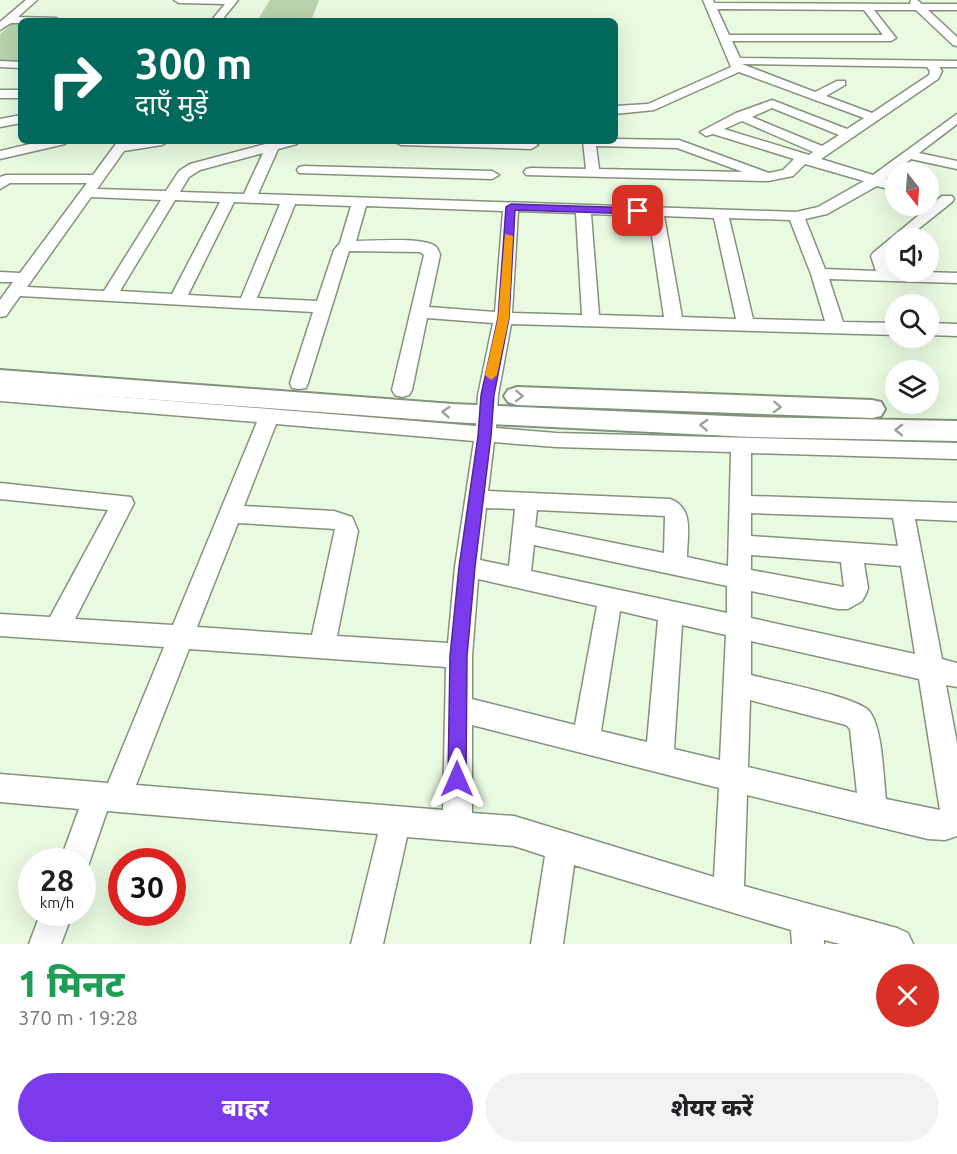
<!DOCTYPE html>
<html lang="hi">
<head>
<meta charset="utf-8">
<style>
  :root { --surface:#fff; --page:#f2f2f2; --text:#202124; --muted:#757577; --accent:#7c3aed }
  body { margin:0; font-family:Ubuntu,"Noto Sans Devanagari",sans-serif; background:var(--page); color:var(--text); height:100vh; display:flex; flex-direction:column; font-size:22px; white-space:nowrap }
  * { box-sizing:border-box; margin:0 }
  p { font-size:20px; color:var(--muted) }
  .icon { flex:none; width:33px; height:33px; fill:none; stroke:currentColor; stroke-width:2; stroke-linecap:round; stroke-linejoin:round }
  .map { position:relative; height:944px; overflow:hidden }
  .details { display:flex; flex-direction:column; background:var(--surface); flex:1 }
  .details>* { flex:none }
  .hud { position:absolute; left:18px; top:18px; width:600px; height:126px; border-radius:9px; box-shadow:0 6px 24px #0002; background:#00695c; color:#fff; overflow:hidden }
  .needle { width:39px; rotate:163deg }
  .tools { position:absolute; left:885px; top:162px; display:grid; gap:12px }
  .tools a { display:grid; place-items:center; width:54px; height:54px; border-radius:50%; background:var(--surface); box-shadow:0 6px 24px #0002; font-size:30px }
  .speed { position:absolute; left:18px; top:848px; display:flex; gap:12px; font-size:30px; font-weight:700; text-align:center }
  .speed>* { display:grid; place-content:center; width:78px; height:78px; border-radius:50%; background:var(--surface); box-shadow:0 6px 24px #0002; line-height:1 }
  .speed small { font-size:15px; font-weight:400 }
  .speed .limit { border:9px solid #d22; background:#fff; color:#111 }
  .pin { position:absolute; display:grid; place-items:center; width:51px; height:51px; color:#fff; margin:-26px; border-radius:12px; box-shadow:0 3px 9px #0006 }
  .me { position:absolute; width:66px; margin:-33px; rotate:0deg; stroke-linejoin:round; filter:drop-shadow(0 0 4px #0008) }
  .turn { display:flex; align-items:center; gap:21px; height:126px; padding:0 18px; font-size:27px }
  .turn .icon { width:78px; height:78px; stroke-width:2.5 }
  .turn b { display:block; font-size:42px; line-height:51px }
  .round { display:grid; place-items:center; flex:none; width:63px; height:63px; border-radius:32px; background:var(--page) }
  .summary { display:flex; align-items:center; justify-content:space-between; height:102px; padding:0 18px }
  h1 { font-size:36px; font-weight:800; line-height:45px; color:#1e9e55 }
  .action { display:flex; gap:12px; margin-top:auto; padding:12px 18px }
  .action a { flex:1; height:69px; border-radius:36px; background:var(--accent); color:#fff; font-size:24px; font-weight:800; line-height:69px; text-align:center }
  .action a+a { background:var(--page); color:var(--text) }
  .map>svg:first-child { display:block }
  .green { fill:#b9d2ac }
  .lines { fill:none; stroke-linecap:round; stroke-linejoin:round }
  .street-casing { stroke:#83927c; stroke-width:3 }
  .secondary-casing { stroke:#83927c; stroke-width:4 }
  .street { fill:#fff; fill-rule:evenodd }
  .secondary { fill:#fff; fill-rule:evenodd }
  .oneway { stroke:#9da09c }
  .route { fill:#7c3aed; stroke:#51269a; stroke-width:1.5 }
  .slow { fill:#f59e0b }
</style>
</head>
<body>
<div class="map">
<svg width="957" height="944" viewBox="0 0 957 944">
  <rect width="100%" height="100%" fill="#e9fae1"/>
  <path class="green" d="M270 0H319L311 21H257Z
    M14 22H21V61L0 60V34Z"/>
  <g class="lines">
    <g class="street-casing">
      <path id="street" d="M26 0H37L18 17 56 18 61 21H21V23H11L0 30V22Z
        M174 0H238L221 21H211L225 4 179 3Z
        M703 0H713L714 3 910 4 911 0H917L922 4H957V10H928L957 37V46L953 45 916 10H874L896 38 891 41H732L740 58 957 61V67H939L942 71 938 79 821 159 873 175 957 114V124L919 153 957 161V169L911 159 886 179 896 182V191L877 186 827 214 805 219 825 269 876 271 871 256 873 253 942 196H952L954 199 952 202 907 238H896V250L887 257 892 271 957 273V283L829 279 843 322 896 323V335L511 324 498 395 496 428 556 433 957 443V459L751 453V496L957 503V521L915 519 942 659 957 663V687L946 685 957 743V836L945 840 928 839 747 795 744 886 897 928 908 933 913 944H840L824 940V944H792L791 930 574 865 563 944H531L545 856 514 846 407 837 383 944H351L378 834 107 811 86 872 82 873V861H60L79 809 0 802V774L108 783 164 647 0 636V614L50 617 108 510 0 499V483L131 497 134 503 75 619 173 625 257 422 0 401V387L476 426 478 395 493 323 427 318 412 390 409 395 402 397 395 395 392 390 424 255 420 252 349 251 308 383 306 388 299 389 292 388 290 383 313 312 20 296 6 316 0 317V300L13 282H0V272L20 273 87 183H10L0 189V177L6 175H93L118 141H169L162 145 124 151 97 189 166 191 179 171 190 164 277 141H299L297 144 278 149 258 194 796 212 818 207 864 181 805 164 793 176 768 181 526 175 524 172 526 169 531 168 586 169 583 141H615V139L679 140 769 173 783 170 794 159 713 134 706 136 700 132 736 113 772 100 847 129 864 118 739 72 654 110 615 114V106L648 104 731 67ZM717 9 864 10 883 35H729ZM742 64 927 67 930 71 929 75 872 113 826 96 845 85V81H837L815 92ZM772 108 839 135 822 146 752 117ZM742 121 813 152 809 155 724 129ZM596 146 677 148 743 172 599 169ZM263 153 244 194 180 192 189 177 200 170ZM91 197 161 200 104 291 27 287ZM175 200 220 202 172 294 120 291ZM234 202 280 204 241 298 188 295ZM295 204 351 206 340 243 334 250 317 301 257 298ZM366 206 503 211 495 312 429 307 440 255C439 252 438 248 435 246 422 237 373 241 356 241ZM518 211 576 213 582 315 512 313ZM591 214 649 216 664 317 599 315ZM664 216 714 218 736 319 682 317ZM729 218 790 220 811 274 825 321 753 319ZM276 424 474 441 455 567 448 643 337 636 358 531 352 517 334 511 244 506ZM494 442 556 447 731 452 728 566 687 557C687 536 695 508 670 499L488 491ZM486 508 515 509 509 566 480 560ZM537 510 665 516 664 553 535 527ZM751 513 893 518 898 546 751 536ZM238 523 335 529 312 635 197 627ZM534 545 727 586V613L531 571ZM751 555 841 562 844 587 751 570ZM864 563 901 566 915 654 751 618V591L838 609H848L862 601 866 594 868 588ZM478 579 597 606 575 725 472 699V656ZM620 611 658 620 647 742 601 731ZM682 625 726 635 720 760 674 749ZM751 641 919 679 940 810 886 799C883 776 883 731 870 712 860 697 773 681 751 675ZM189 649 446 667 443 810 136 785ZM750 700 846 725 850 729 857 793 748 767ZM472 725 719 788 714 877 514 816 472 813Z
        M0 61 21 62V68L0 67Z
        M0 90H21V98H0Z
        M21 115V123L0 127V119Z
        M43 141H67L65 144 0 159V151Z
        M394 141H529L538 145 531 149 401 145Z
        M304 166 492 171 499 175 492 179 299 173 297 170 299 167Z
        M928 323 957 324V336L928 335Z
        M41 912H73L61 944H29Z"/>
    </g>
    <g class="secondary-casing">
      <path id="secondary" d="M0 370 453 404 750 417 957 421V441L750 437 453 422 0 388Z
        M517 387 872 400 881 402 885 409 881 416 872 418 517 405 508 402 504 396 508 390Z"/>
    </g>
    <use href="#street" class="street"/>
    <use href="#secondary" class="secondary"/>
  </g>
  <defs><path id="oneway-chevron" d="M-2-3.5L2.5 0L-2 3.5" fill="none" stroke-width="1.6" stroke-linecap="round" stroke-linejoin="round" transform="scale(1.5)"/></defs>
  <g class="oneway">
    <use href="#oneway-chevron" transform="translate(519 396) rotate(2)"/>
    <use href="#oneway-chevron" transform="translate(777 407) rotate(2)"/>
    <use href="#oneway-chevron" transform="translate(446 412) rotate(-176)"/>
    <use href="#oneway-chevron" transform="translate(704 425) rotate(-177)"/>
    <use href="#oneway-chevron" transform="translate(899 430) rotate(-179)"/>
  </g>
  <path class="route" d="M511 204 638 208 643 211 638 214 515 210 509 318 494 395 491 436 475 567 467 656 466 779 464 785 457 788 451 785 448 779 450 656 459 567 478 436 481 395 498 318 506 207Z"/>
  <path class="slow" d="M505 234 513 236 509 318 497 375 491 380 485 375 498 318Z"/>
</svg>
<div class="tools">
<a><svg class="needle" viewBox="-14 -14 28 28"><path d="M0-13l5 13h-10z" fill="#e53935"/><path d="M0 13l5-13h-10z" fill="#757577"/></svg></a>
<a><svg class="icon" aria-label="sound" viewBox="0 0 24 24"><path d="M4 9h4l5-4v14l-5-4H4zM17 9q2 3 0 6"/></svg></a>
<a><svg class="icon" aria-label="search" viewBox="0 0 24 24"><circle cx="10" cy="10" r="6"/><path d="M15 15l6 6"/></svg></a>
<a><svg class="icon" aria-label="layers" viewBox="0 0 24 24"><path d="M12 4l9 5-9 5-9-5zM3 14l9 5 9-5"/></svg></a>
</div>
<div class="speed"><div>28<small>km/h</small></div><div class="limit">30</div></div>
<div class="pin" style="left:638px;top:211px;background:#d93025"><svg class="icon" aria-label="arrive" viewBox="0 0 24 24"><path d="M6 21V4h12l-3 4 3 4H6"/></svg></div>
<svg class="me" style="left:457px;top:779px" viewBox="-20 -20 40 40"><path d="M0-17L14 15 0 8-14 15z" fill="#7c3aed" stroke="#fff" stroke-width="4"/></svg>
<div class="hud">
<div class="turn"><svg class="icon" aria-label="right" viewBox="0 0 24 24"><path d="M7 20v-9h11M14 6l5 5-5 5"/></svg><div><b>300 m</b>दाएँ मुड़ें</div></div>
</div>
</div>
<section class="details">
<div class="summary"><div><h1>1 मिनट</h1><p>370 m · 19:28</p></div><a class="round" style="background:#d93025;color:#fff"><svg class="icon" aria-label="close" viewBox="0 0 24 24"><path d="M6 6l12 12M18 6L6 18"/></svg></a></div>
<div class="action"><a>बाहर</a><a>शेयर करें</a></div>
</section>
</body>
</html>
